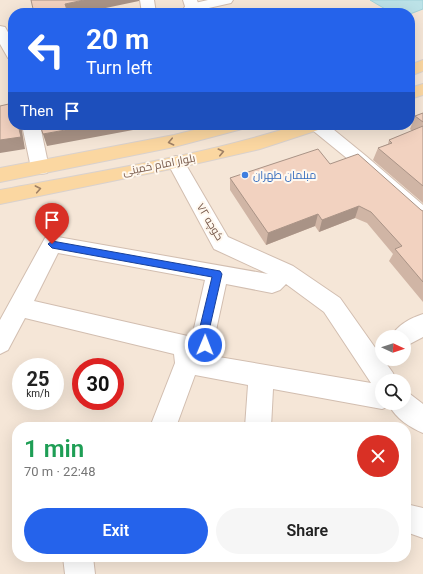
<!DOCTYPE html>
<html lang="en">
<head>
<meta charset="utf-8">
<style>
  :root { --surface:#fff; --page:#f6f6f6; --text:#222; --muted:#767676; --accent:#2563eb }
  body { margin:0; font-family:Roboto,Cairo,sans-serif; background:var(--page); color:var(--text); height:100vh; display:flex; flex-direction:column; font-size:15px; white-space:nowrap }
  * { box-sizing:border-box; margin:0 }
  p { font-size:13px; color:var(--muted) }
  .icon { flex:none; width:22px; height:22px; fill:none; stroke:currentColor; stroke-width:2; stroke-linecap:round; stroke-linejoin:round }
  .map { position:relative; flex:1; overflow:hidden }
  .drawer { position:absolute; left:12px; top:422px; width:399px; height:140px; display:flex; flex-direction:column; background:var(--surface); border-radius:16px; box-shadow:0 4px 16px #0002 }
  .drawer>* { flex:none }
  .hud { position:absolute; left:8px; top:8px; width:407px; height:122px; border-radius:16px; box-shadow:0 4px 16px #0002; background:#2563eb; color:#fff; overflow:hidden }
  .needle { width:26px; rotate:93deg }
  .fabs { position:absolute; left:375px; top:330px; display:grid; gap:8px }
  .fabs a { display:grid; place-items:center; width:36px; height:36px; border-radius:50%; background:var(--surface); box-shadow:0 4px 16px #0002; font-size:20px }
  .speed { position:absolute; left:12px; top:358px; display:flex; gap:8px; font-size:20px; font-weight:700; text-align:center }
  .speed>* { display:grid; place-content:center; width:52px; height:52px; border-radius:50%; background:var(--surface); box-shadow:0 4px 16px #0002; line-height:1 }
  .speed small { font-size:10px; font-weight:400 }
  .speed .limit { border:6px solid #d22; background:#fff; color:#111 }
  .pin { position:absolute; display:grid; place-items:center; width:34px; height:34px; color:#fff; margin:-41px -17px; border-radius:50% 50% 50% 0; rotate:-45deg; box-shadow:0 0 4px #0007 }
  .pin .icon { rotate:45deg }
  .me { position:absolute; width:44px; margin:-22px; rotate:1deg; stroke-linejoin:round; filter:drop-shadow(0 0 3px #0008) }
  .turn { display:flex; align-items:center; gap:14px; height:84px; padding:0 12px; font-size:18px }
  .turn .icon { width:52px; height:52px; stroke-width:2.5 }
  .turn b { display:block; font-size:28px; line-height:34px }
  .then { display:flex; align-items:center; height:38px; padding:0 12px; background:#0003; gap:8px; font-size:15px }
  .round { display:grid; place-items:center; flex:none; width:42px; height:42px; border-radius:21px; background:var(--page) }
  .summary { display:flex; align-items:center; justify-content:space-between; height:68px; padding:0 12px }
  h1 { font-size:24px; font-weight:600; line-height:30px; color:#1e9e55 }
  .cta { display:flex; gap:8px; margin-top:auto; padding:8px 12px }
  .cta a { flex:1; height:46px; border-radius:24px; background:var(--accent); color:#fff; font-size:16px; font-weight:600; line-height:46px; text-align:center }
  .cta a+a { background:var(--page); color:var(--text) }
  .map>svg:first-child { display:block }
  .residential { fill:#f5e6d7; fill-rule:evenodd }
  .water { fill:#bce2e7; stroke:#a2d2d9 }
  .lines { fill:none; stroke-linecap:round; stroke-linejoin:round }
  .minor-casing { stroke:#d2beb0; stroke-width:2 }
  .tertiary-casing { stroke:#d2beb0; stroke-width:2 }
  .primary-casing { stroke:#d9d1cd; stroke-width:2 }
  .minor { fill:#fff; fill-rule:evenodd }
  .tertiary { fill:#fff; fill-rule:evenodd }
  .primary { fill:#fbd7a1; fill-rule:evenodd }
  .wall { fill:#d0b5a5 }
  .shaded-wall { fill:#a99386 }
  .building { fill:#f2d2c0; stroke:#a99386 }
  .oneway { stroke:#9f8065 }
  .route { fill:#2563eb; stroke:#184099 }
  .shop-dot { fill:#3f7fe0; stroke:#fff8ef; stroke-width:1.5 }
  .labels { text-anchor:middle; dominant-baseline:central; stroke-width:4; stroke-linejoin:round; paint-order:stroke }
  .street-label { font-size:11px; fill:#785a4b; stroke:#fff8ef }
  .shop-label { font-size:11px; fill:#366cbe; stroke:#fff8ef; text-anchor:start }
</style>
</head>
<body>
<div class="map">
<svg width="423" height="574" viewBox="0 0 423 574">
  <rect width="100%" height="100%" fill="#fdf4e9"/>
  <path class="residential" d="M0 0H423V574H0ZM13 13H410V125H13ZM382 337H404V359H382ZM21 367H55V401H21ZM81 367H115V401H81ZM382 381H404V403H382ZM17 427H406V557H17Z"/>
  <path class="water" d="M370 0H423V9L410 14V13H392Z"/>
  <g class="lines">
    <g class="minor-casing">
      <path id="minor" d="M140 0H154L156 13H142Z
        M208 0H233L231 3 191 12 186 11 184 8 186 5Z
        M0 26 5 27 13 41V60L8 58 0 44Z
        M22 125H40L49 168 47 173 40 174 33 173 31 168Z
        M308 125H328L366 156 423 205V223L416 221 354 164 311 129Z
        M176 156 182 158 228 237 293 266 340 298 393 373 396 381H382V403H404V392L410 394 423 404V433C411 428 395 418 390 406L382 409 273 389 271 427H245L248 385 195 375 176 427H150L175 363 174 354 25 318 8 350 0 354V320L45 238 52 236 268 274 214 249 167 162 170 158ZM58 253 205 280 192 337 34 301ZM226 284 272 293 280 290 286 284 324 312 371 383 219 357 215 335Z
        M423 314V337L404 347V337H391C397 325 411 318 423 314Z
        M406 504 423 508V538L406 532Z
        M63 557H93L95 574H65Z"/>
    </g>
    <g class="tertiary-casing">
      <path id="tertiary" d="M183 0H197L201 13H187Z"/>
    </g>
    <g class="primary-casing">
      <path id="primary" d="M423 60V71L410 76V65Z
        M423 84V95L410 99V88Z
        M214 125H245L242 129 174 147 0 182V168L174 135Z
        M297 125H324L321 129 260 149 190 165 0 204V190C99 171 201 156 297 125Z"/>
    </g>
    <use href="#minor" class="minor"/>
    <use href="#tertiary" class="tertiary"/>
    <use href="#primary" class="primary"/>
  </g>
  <path class="wall" d="M423 113V203L373 160 378 148 388 144 389 140 412 131 410 129 415 116Z
    M330 164 423 211V302L389 261 393 254 367 223 355 218 319 232 315 226 266 245 230 190V178Z"/>
  <path class="shaded-wall" d="M84 0H139V1L82 13H67L65 4Z
    M18 125H21L25 149 0 153V140Z
    M93 125H160L47 146 43 134Z
    M359 206 355 218 319 232 322 220Z
    M318 214 315 226 266 245 268 233Z"/>
  <path class="building" d="M31 0H84L65 4 68 13H34Z
    M13 103V125H18L21 137 0 140V106Z
    M423 113V122L415 116Z
    M40 125H93L43 134Z
    M423 126V186L378 148 392 143 389 140Z
    M318 149 330 164 358 154 421 210 423 211V282L395 249 402 246 371 212 359 206 322 220 318 214 268 233 230 178Z"/>
  <defs><path id="oneway-chevron" d="M-2-3.5L2.5 0L-2 3.5" fill="none" stroke-width="1.6" stroke-linecap="round" stroke-linejoin="round"/></defs>
  <g class="oneway">
    <use href="#oneway-chevron" transform="translate(171 142) rotate(168)"/>
    <use href="#oneway-chevron" transform="translate(221 152) rotate(-13)"/>
    <use href="#oneway-chevron" transform="translate(38 189) rotate(-11)"/>
  </g>
  <path class="route" d="M52 241 220 271 222 274 208 335 210 345 208 348 205 350 201 348 198 335 212 277 52 248 48 244Z"/>
  <circle class="shop-dot" cx="245" cy="175" r="4"/>
  <g class="labels">
    <g class="street-label">
      <text transform="translate(159 165) rotate(-11)">بلوار امام خمینی</text>
      <text transform="translate(210 222) rotate(59)">کوچه ۷۲</text>
    </g>
    <g class="shop-label">
      <text x="253" y="175">مبلمان طهران</text>
    </g>
  </g>
</svg>
<div class="fabs">
<a><svg class="needle" viewBox="-14 -14 28 28"><path d="M0-13l5 13h-10z" fill="#e53935"/><path d="M0 13l5-13h-10z" fill="#767676"/></svg></a>
<a><svg class="icon" aria-label="search" viewBox="0 0 24 24"><circle cx="10" cy="10" r="6"/><path d="M15 15l6 6"/></svg></a>
</div>
<div class="speed"><div>25<small>km/h</small></div><div class="limit">30</div></div>
<div class="pin" style="left:52px;top:244px;background:#d93025"><svg class="icon" aria-label="arrive" viewBox="0 0 24 24"><path d="M6 21V4h12l-3 4 3 4H6"/></svg></div>
<svg class="me" style="left:205px;top:345px" viewBox="-20 -20 40 40"><circle r="17" fill="#2563eb" stroke="#fff" stroke-width="3"/><path d="M0-11L8 9 0 5-8 9z" fill="#fff"/></svg>
<div class="hud">
<div class="turn"><svg class="icon" aria-label="left" viewBox="0 0 24 24"><path d="M17 20v-9H6M10 6l-5 5 5 5"/></svg><div><b>20 m</b>Turn left</div></div>
<div class="then">Then<svg class="icon" aria-label="arrive" viewBox="0 0 24 24"><path d="M6 21V4h12l-3 4 3 4H6"/></svg></div>
</div>
<section class="drawer">
<div class="summary"><div><h1>1 min</h1><p>70 m · 22:48</p></div><a class="round" style="background:#d93025;color:#fff"><svg class="icon" aria-label="close" viewBox="0 0 24 24"><path d="M6 6l12 12M18 6L6 18"/></svg></a></div>
<div class="cta"><a>Exit</a><a>Share</a></div>
</section>
</div>
</body>
</html>
